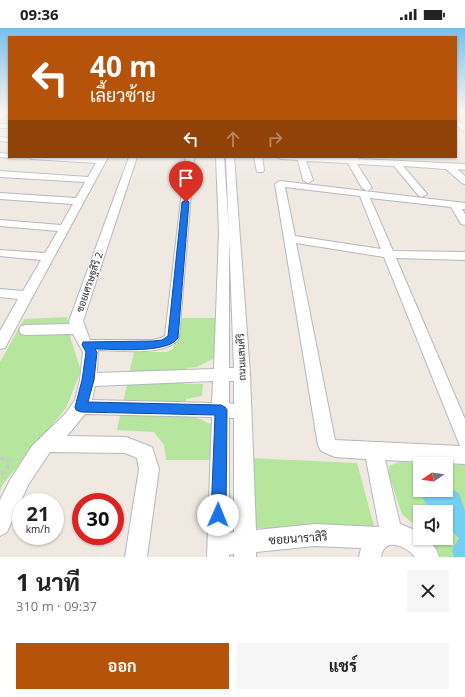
<!DOCTYPE html>
<html lang="th">
<head>
<meta charset="utf-8">
<style>
  :root { --surface:#fff; --page:#f6f6f6; --text:#222; --muted:#767676; --accent:#b45309 }
  body { margin:0; font-family:"Open Sans",Sarabun,sans-serif; background:var(--page); color:var(--text); height:100vh; display:flex; flex-direction:column; font-size:15px; white-space:nowrap }
  * { box-sizing:border-box; margin:0 }
  p { font-size:13px; color:var(--muted) }
  .icon { flex:none; width:22px; height:22px; fill:none; stroke:currentColor; stroke-width:2; stroke-linecap:round; stroke-linejoin:round }
  .map { position:relative; height:529px; overflow:hidden }
  .side { display:flex; flex-direction:column; background:var(--surface); flex:1 }
  .side>* { flex:none }
  .hud { position:absolute; left:8px; top:8px; width:449px; height:122px; border-radius:0px; box-shadow:0 1px 3px #0004; background:#b45309; color:#fff; overflow:hidden }
  .needle { width:26px; rotate:257deg }
  .controls { position:absolute; left:413px; top:429px; display:grid; gap:8px }
  .controls a { display:grid; place-items:center; width:40px; height:40px; border-radius:0px; background:var(--surface); box-shadow:0 1px 3px #0004; font-size:20px }
  .speed { position:absolute; left:12px; top:465px; display:flex; gap:8px; font-size:20px; font-weight:700; text-align:center }
  .speed>* { display:grid; place-content:center; width:52px; height:52px; border-radius:50%; background:var(--surface); box-shadow:0 1px 3px #0004; line-height:1 }
  .speed small { font-size:10px; font-weight:400 }
  .speed .limit { border:6px solid #d22; background:#fff; color:#111 }
  .pin { position:absolute; display:grid; place-items:center; width:34px; height:34px; color:#fff; margin:-41px -17px; border-radius:50% 50% 50% 0; rotate:-45deg; box-shadow:0 0 4px #0007 }
  .pin .icon { rotate:45deg }
  .me { position:absolute; width:44px; margin:-22px; rotate:1deg; stroke-linejoin:round; filter:drop-shadow(0 0 3px #0008) }
  .turn { display:flex; align-items:center; gap:14px; height:84px; padding:0 16px; font-size:18px }
  .turn .icon { width:52px; height:52px; stroke-width:2.5 }
  .turn b { display:block; font-size:28px; line-height:34px }
  .lanes { display:flex; align-items:center; height:38px; padding:0 16px; background:#0003; justify-content:center; gap:20px; direction:ltr }
  .lanes .off { opacity:.35 }
  .round { display:grid; place-items:center; flex:none; width:42px; height:42px; border-radius:0px; background:var(--page) }
  .head { display:flex; align-items:center; justify-content:space-between; height:68px; padding:0 16px }
  h1 { font-size:24px; font-weight:700; line-height:30px }
  .cta { display:flex; gap:8px; margin-top:auto; padding:8px 16px }
  .cta a { flex:1; height:46px; border-radius:0px; background:var(--accent); color:#fff; font-size:16px; font-weight:700; line-height:46px; text-align:center }
  .cta a+a { background:var(--page); color:var(--text) }
  .status { display:flex; justify-content:space-between; align-items:center; height:28px; padding:0 20px; background:var(--surface); direction:ltr }
  .status svg { height:11px; fill:currentColor }
  .map>svg:first-child { display:block }
  .green { fill:#b6e59e }
  .water { fill:#75cff0 }
  .lines { fill:none; stroke-linecap:round; stroke-linejoin:round }
  .minor-casing { stroke:#b4b7c1; stroke-width:2 }
  .path { stroke:#c9c9c9; stroke-width:3; stroke-dasharray:4.5 3; stroke-linecap:butt }
  .minor { fill:#fff; fill-rule:evenodd }
  .route { fill:#1a73e8; stroke:#114b97 }
  .labels { text-anchor:middle; dominant-baseline:central; stroke-width:3; stroke-linejoin:round; paint-order:stroke }
  .street-label { font-size:10px; fill:#2e2e2e; stroke:#fff }
  .near-street-label { font-size:12px; fill:#2e2e2e; stroke:#fff }
</style>
</head>
<body>
<div class="status"><b>09:36</b><svg viewBox="0 0 49 12"><path d="M0 12V9h3v3zM5 12V6h3v6zM10 12V3h3v9zM15 12V0h3v12zM26 1h20v11H26zM47 4h2v5h-2z"/></svg></div>
<div class="map">
<svg width="465" height="529" viewBox="0 0 465 529">
  <rect width="100%" height="100%" fill="#efe9e1"/>
  <path class="green" d="M67 289 71 312 81 343 66 380 3 456 0 463V334L24 291Z
    M182 290H216L215 330 197 339 187 340 184 356H203L202 368 186 371 183 386 200 391 212 397 210 432H166L164 417 154 404 117 402 134 324H167L173 321Z
    M250 430 357 435 374 498 362 501 254 500Z
    M399 434 446 436H420V462H446V436L465 437V529H440L438 523 427 510H446V484H420V502L402 486 389 447V438Z"/>
  <path class="water" d="M446 459 459 465 465 483V529H454L452 522 459 510 446 497V484H431L421 467 424 462H446Z"/>
  <g class="lines">
    <g class="minor-casing">
      <path id="minor" d="M2 84H9V86L0 91V86Z
        M456 91 465 98V104L456 97Z
        M0 96H9V100H0Z
        M0 109 9 110V114L0 113Z
        M0 125 9 126V129H12L9 130 0 129Z
        M28 129 99 130 108 129 7 316 5 320 0 321V303L18 271 0 269V261L23 263 41 232 0 228V222L45 225 58 203 0 198V192L61 197 73 176 0 171V165L76 170 85 154 0 149V143L88 149 96 135 32 131Z
        M129 129H137L83 293 90 312H153L161 310 165 308 186 129H194L179 310C168 329 117 322 98 322L97 345 214 341 219 204 216 129H224L229 204V340H234L226 129H234L250 346 256 502 315 496 379 499 366 431 335 429 321 423 318 417 275 156 280 153 465 175V181H462L465 186V197L461 196 451 179 370 170 393 223 465 224V232L396 230 465 391V436L385 432 400 496 420 504V510H427L436 521 439 529H415C406 518 384 508 381 529H359L361 520 315 518 256 524V529H234V526L229 527V529H207L212 389 85 386 67 408 126 409 152 419 159 441 147 529H125L139 441 137 430 125 425 50 424 28 457 7 504 0 508V472L10 452 32 418 66 385 75 372 80 352 83 324 73 306 26 307 21 306 19 302 21 298 26 297 70 296 69 293ZM285 159 360 168 381 221 295 208ZM296 215 384 229 460 418 335 412ZM213 353 212 375 92 372 95 358ZM229 353H234V376L229 375ZM229 390H234V504L229 505Z
        M254 129H262L264 142 263 144H257Z
        M277 129H359L358 131 465 136V142L457 141 465 148V156L462 155 446 141 403 138 427 166 422 169 419 168 394 138 357 136 372 160 367 163 362 160 348 135 306 133 313 152 308 155 303 152 298 132 281 131Z"/>
    </g>
    <path class="path" d="M0 430 9 431 8 439 0 448"/>
    <use href="#minor" class="minor"/>
  </g>
  <linearGradient id="sky" x2="0" y2="1"><stop stop-color="#7abfeb"/><stop offset="0.53" stop-color="#f8f5f2"/><stop offset="1" stop-color="#f8f5f2" stop-opacity="0"/></linearGradient>
  <rect width="465" height="158" fill="url(#sky)"/>
  <path class="route" d="M186 172 189 174 178 310C168 326 113 321 95 321L97 324 94 352 88 374 221 377 225 379 227 382 226 487 224 492 218 494 213 492 211 487 215 387 81 384 76 382 75 379 82 352 86 324 82 317 83 314 153 313 162 312 168 308 182 174Z"/>
  <g class="labels">
    <g class="street-label">
      <text transform="translate(89 254) rotate(-71)">ซอยเศรษฐสิริ 2</text>
      <text transform="translate(241 329) rotate(-92)">ถนนแสนศิริ</text>
    </g>
    <g class="near-street-label">
      <text transform="translate(298 510) rotate(-4)">ซอยนาราสิริ</text>
    </g>
  </g>
</svg>
<div class="controls">
<a><svg class="needle" viewBox="-14 -14 28 28"><path d="M0-13l5 13h-10z" fill="#e53935"/><path d="M0 13l5-13h-10z" fill="#767676"/></svg></a>
<a><svg class="icon" aria-label="sound" viewBox="0 0 24 24"><path d="M4 9h4l5-4v14l-5-4H4zM17 9q2 3 0 6"/></svg></a>
</div>
<div class="speed"><div>21<small>km/h</small></div><div class="limit">30</div></div>
<div class="pin" style="left:186px;top:174px;background:#d93025"><svg class="icon" aria-label="arrive" viewBox="0 0 24 24"><path d="M6 21V4h12l-3 4 3 4H6"/></svg></div>
<svg class="me" style="left:218px;top:487px" viewBox="-20 -20 40 40"><circle r="19" fill="#fff"/><path d="M0-13L10 11 0 6-10 11z" fill="#1a73e8"/></svg>
<div class="hud">
<div class="turn"><svg class="icon" aria-label="left" viewBox="0 0 24 24"><path d="M17 20v-9H6M10 6l-5 5 5 5"/></svg><div><b>40 m</b>เลี้ยวซ้าย</div></div>
<div class="lanes"><svg class="icon" aria-label="left" viewBox="0 0 24 24"><path d="M17 20v-9H6M10 6l-5 5 5 5"/></svg><svg class="icon off" aria-label="ahead" viewBox="0 0 24 24"><path d="M12 20V5M6 11l6-6 6 6"/></svg><svg class="icon off" aria-label="right" viewBox="0 0 24 24"><path d="M7 20v-9h11M14 6l5 5-5 5"/></svg></div>
</div>
</div>
<section class="side">
<div class="head"><div><h1>1 นาที</h1><p>310 m · 09:37</p></div><a class="round"><svg class="icon" aria-label="close" viewBox="0 0 24 24"><path d="M6 6l12 12M18 6L6 18"/></svg></a></div>
<div class="cta"><a>ออก</a><a>แชร์</a></div>
</section>
</body>
</html>
